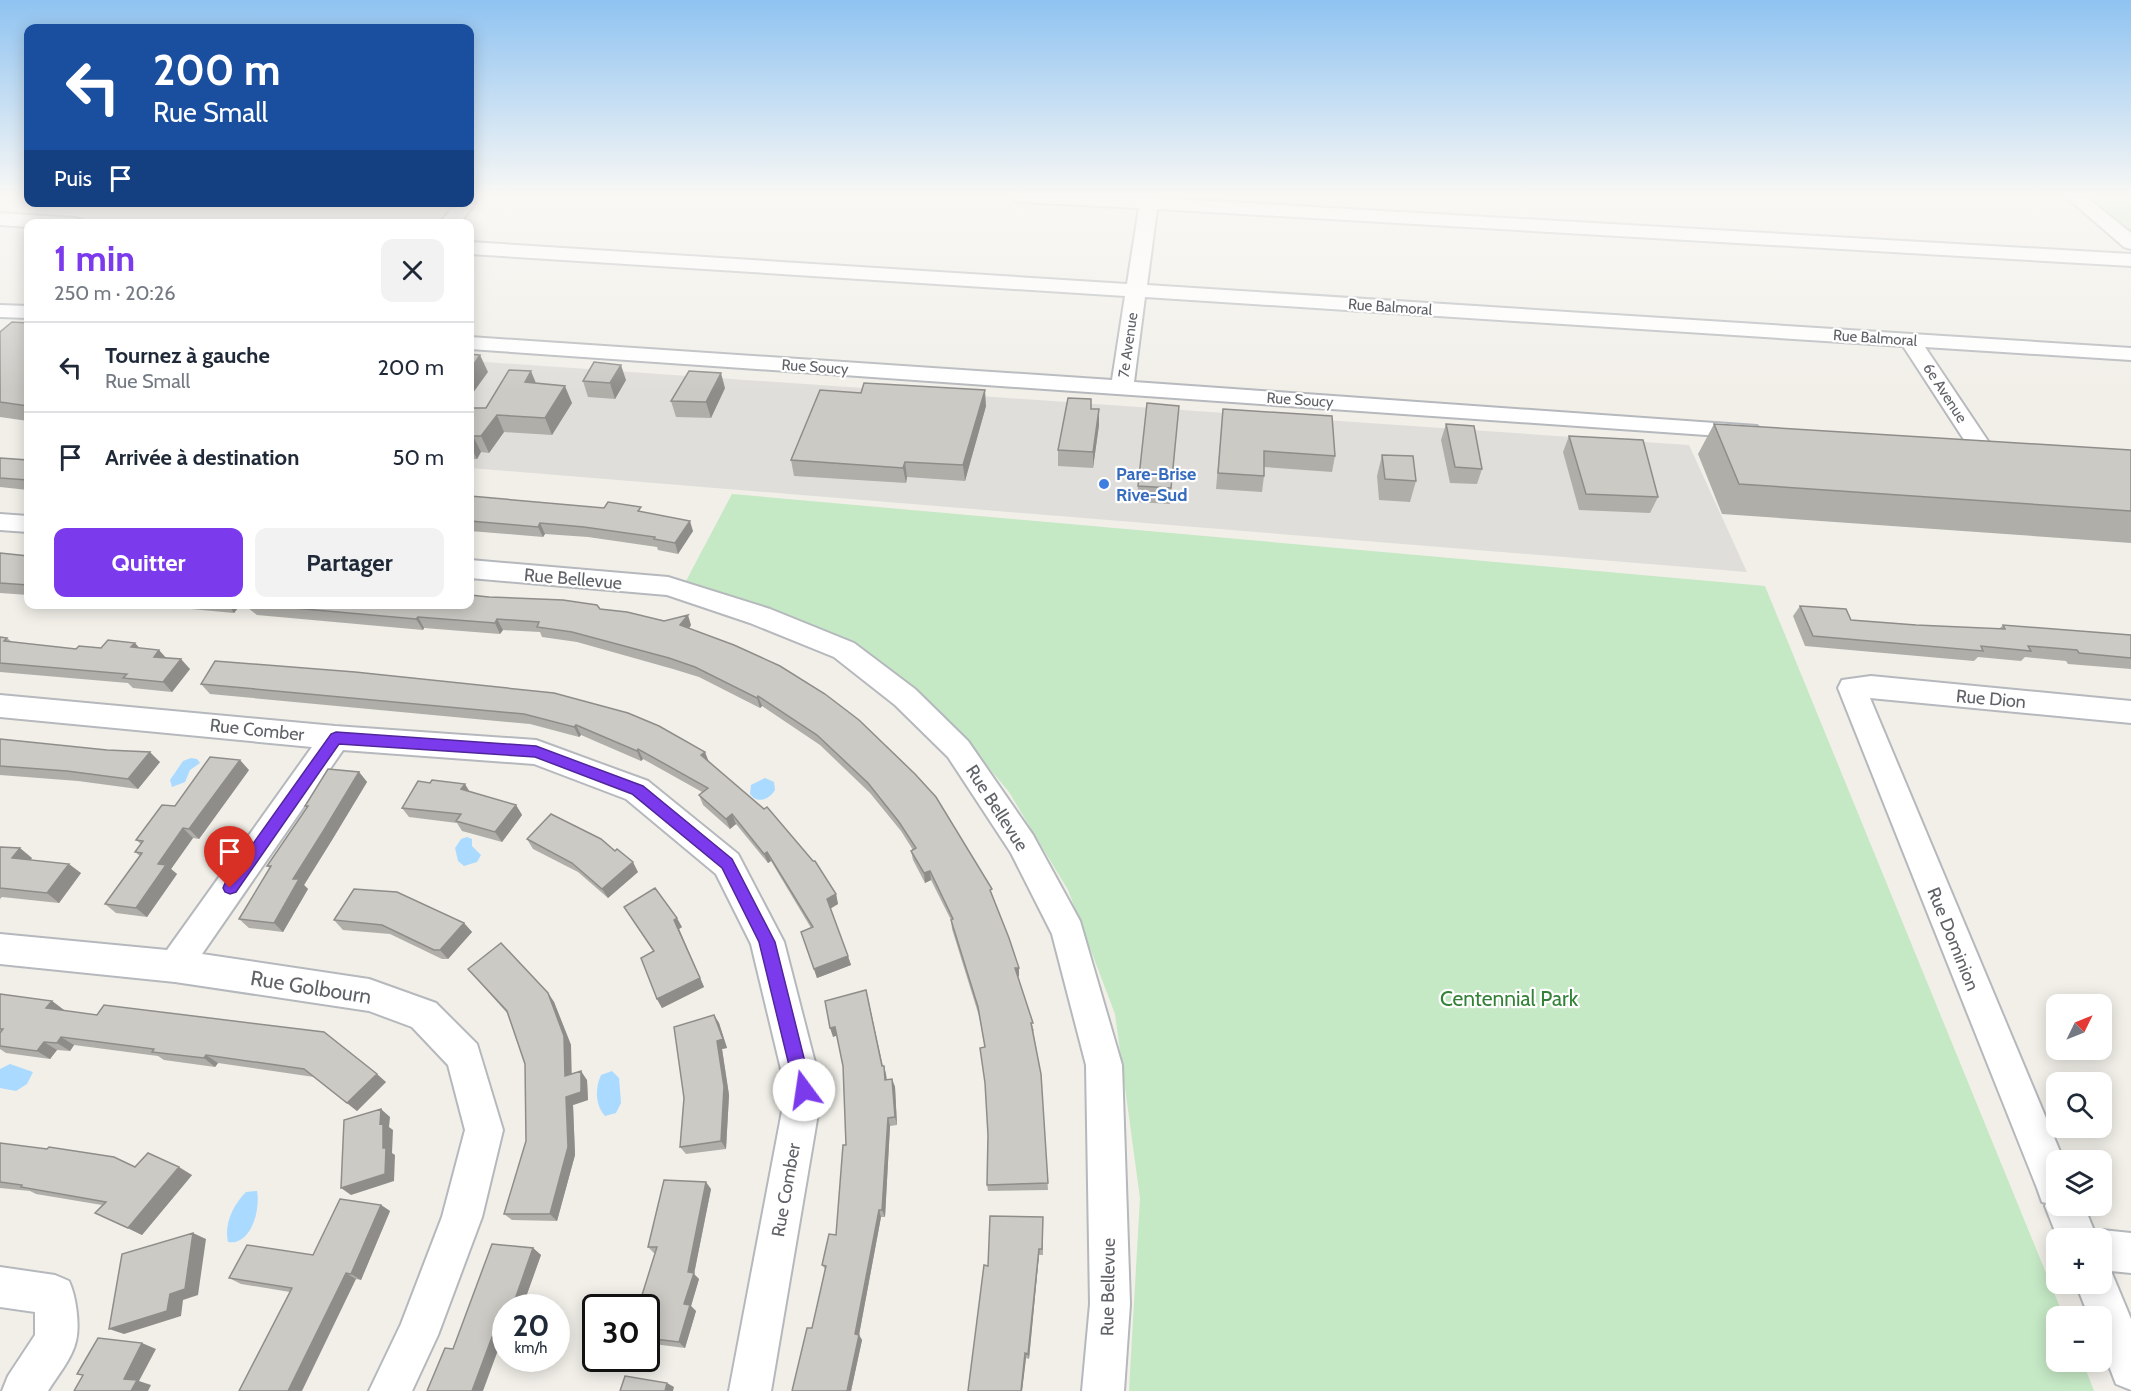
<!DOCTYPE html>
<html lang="fr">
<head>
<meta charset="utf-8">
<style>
  :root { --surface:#fff; --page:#f2f2f3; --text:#1f2937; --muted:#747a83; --line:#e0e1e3; --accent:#7c3aed }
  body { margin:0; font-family:Cabin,sans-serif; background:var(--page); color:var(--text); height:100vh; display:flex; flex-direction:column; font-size:22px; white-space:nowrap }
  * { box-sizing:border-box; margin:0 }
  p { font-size:20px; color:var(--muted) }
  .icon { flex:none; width:33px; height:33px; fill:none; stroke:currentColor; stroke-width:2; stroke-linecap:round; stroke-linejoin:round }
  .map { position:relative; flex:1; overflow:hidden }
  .panel { position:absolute; left:24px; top:219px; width:450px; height:390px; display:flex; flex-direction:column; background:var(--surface); border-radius:12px; box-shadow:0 3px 15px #0003 }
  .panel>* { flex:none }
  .hud { position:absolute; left:24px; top:24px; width:450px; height:183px; border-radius:12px; box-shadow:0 3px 15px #0003; background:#1a4fa0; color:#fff; overflow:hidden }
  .needle { width:39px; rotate:47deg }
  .controls { position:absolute; left:2046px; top:994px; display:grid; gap:12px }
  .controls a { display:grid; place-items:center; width:66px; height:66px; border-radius:12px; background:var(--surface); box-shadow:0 3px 15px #0003; font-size:30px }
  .speed { position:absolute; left:492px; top:1294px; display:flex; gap:12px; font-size:30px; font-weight:700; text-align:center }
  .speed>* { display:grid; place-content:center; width:78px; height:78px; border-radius:50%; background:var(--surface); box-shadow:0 3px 15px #0003; line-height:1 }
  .speed small { font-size:15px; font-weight:400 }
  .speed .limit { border:3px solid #111; border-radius:9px; background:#fff; color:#111 }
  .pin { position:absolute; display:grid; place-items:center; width:51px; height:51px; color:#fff; margin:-62px -26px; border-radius:50% 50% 50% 0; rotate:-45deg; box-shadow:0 0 6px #0007 }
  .pin .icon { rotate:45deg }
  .me { position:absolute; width:66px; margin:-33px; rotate:346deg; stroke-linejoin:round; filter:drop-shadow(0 0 4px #0008) }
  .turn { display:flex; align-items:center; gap:21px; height:126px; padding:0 30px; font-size:27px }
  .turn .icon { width:78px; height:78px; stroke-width:2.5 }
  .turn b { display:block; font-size:42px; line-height:51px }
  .then { display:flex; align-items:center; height:57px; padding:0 30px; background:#0003; gap:12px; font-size:22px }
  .round { display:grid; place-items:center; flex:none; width:63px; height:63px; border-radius:12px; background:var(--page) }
  .headline { display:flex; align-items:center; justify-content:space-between; height:102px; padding:0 30px }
  h1 { font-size:36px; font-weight:800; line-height:45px; color:var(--accent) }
  .primary-button { display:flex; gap:12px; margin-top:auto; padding:12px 30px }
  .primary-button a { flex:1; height:69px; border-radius:12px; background:var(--accent); color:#fff; font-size:24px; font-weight:800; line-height:69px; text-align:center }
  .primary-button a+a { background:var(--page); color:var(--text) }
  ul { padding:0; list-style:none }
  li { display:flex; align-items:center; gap:18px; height:90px; padding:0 30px; border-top:2px solid var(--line) }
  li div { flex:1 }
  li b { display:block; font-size:22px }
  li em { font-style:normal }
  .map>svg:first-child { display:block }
  .industrial { fill:#e0deda }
  .green { fill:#c5e8c5 }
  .water { fill:#aadaff }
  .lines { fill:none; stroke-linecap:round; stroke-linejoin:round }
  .minor-casing { stroke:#b5b8bc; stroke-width:4 }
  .minor { fill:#fff; fill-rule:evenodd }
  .wall { fill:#afaea9 }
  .shaded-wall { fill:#8f8d8a }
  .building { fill:#cccac5; stroke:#8f8d8a; stroke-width:1.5 }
  .route { fill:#7c3aed; stroke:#51269a; stroke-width:1.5 }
  .shop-dot { fill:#3f7fe0; stroke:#fff; stroke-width:2 }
  .labels { text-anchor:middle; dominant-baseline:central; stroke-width:4.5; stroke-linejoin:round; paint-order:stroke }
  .far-street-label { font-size:15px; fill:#5f6368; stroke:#fff }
  .shop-label { font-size:18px; font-weight:bold; fill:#366cbe; stroke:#fff; text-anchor:start }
  .street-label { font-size:18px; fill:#5f6368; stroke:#fff }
  .near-street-label { font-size:21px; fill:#5f6368; stroke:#fff }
  .near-park-label { font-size:21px; fill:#348238; stroke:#fff }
</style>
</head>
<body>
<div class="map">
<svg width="2131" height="1391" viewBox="0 0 2131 1391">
  <rect width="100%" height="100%" fill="#f1efe8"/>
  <path class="industrial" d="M470 361 1689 445 1747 572 470 468Z"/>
  <path class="green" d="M2090 196H2131V231Z
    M732 494 1765 586 2064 1317H2056V1362H2083L2094 1391H1129L1140 1198 1115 1014 1068 890 1009 792 958 731 894 677 796 620 686 581Z"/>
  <path class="water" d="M191 758 197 759 200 763 190 770 185 782 172 787 170 780 183 761Z
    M765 778 774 782 775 790C769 800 757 804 750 794L751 785Z
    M467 837 472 839V846L481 855 477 862 464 866 458 861 455 848 461 839Z
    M10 1064 33 1072 27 1084 16 1091 0 1088V1069Z
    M612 1071 619 1078 621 1103 616 1113 605 1116C595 1105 595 1088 601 1075Z
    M257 1191C260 1206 254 1235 238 1241 235 1243 231 1242 228 1242 224 1224 233 1205 246 1192Z"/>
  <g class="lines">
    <g class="minor-casing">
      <path id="minor" d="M1011 196H1159V198L2131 254V266L1157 209 1147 285 2131 348V360L1925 347 1992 447 1988 452 1980 454 1972 452 1903 346 1145 297 1134 382 1757 426 1761 431 1757 436 1749 438 470 349V337L1112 380 1125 296 470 254V242L1127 284 1139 208 1020 202 1014 200Z
        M2065 196H2085L2131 233V249L2124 247Z
        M470 197 476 202 459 224H439L457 202H470Z
        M0 213 75 218 82 220 84 224H28V227L0 225Z
        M0 305 28 306V318L0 317Z
        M0 514 28 516V532L0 530Z
        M470 560 668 577 770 609 854 643 915 689 968 741 1033 835 1080 921 1122 1065 1130 1304 1124 1391H1082L1090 1304 1086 1065 1052 934 1011 853 948 757 895 705 834 657 750 623 667 595 470 578Z
        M1871 676 2131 701V723L1870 698 2064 1161H2056V1206H2084L2095 1233 2102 1230 2131 1233V1273L2111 1271 2131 1319V1390L2116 1384 2102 1348V1317H2089L2076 1284H2102V1239H2058L2045 1206 2046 1203 2042 1202 2037 1188 1838 688 1842 680Z
        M0 695 335 726 536 740 648 781 738 854 784 942 822 1090 771 1391H729L786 1090 751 944 716 874 626 799 534 764 343 750 202 954 369 979 436 1003 477 1044 503 1130 482 1217 438 1335 412 1391H369L401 1324 442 1217 465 1130 448 1065 412 1027 369 1011 175 982 0 964V934L167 950 312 747 0 717Z
        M0 1267 55 1275 69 1281C76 1296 80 1325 76 1341 72 1359 57 1376 48 1391H2L8 1376 35 1335V1312L0 1307Z"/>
    </g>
    <use href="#minor" class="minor"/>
  </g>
  <path class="wall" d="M28 323V421L0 417V332Z
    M626 380 615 399 588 397 583 381Z
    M536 383 572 403 552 435 504 432 489 453 481 452 477 459H470V408H486Z
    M725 388 711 418 676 417 671 401Z
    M986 406 965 481 907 477 906 483 794 476 791 460Z
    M1179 406 1170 504 1137 502 1138 486Z
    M1091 409H1099V425L1093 468 1058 466V450Z
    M1223 409 1335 456 1332 472 1264 467V476L1262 492 1216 489Z
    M1446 424 1482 469 1477 484 1450 483 1441 440Z
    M1714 424 2131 450V543L1722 514 1698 454Z
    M1569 436 1658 497 1650 513 1579 510 1563 452Z
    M1382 455 1416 481 1410 502 1379 500 1377 476Z
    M0 458 28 460V490L0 487Z
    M470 496 643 512 693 531 678 554 658 550 657 547 588 537 545 534 543 537 470 531Z
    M0 553 28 556V595L0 593Z
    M138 604H241L234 613Z
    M243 604H470L600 609 691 625 689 629 734 645 993 898 1019 976 1018 977 1034 1031H1033L1041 1074 1048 1190 988 1191 987 1185 988 1135 985 1047 979 1016 952 929 951 920 931 880 925 883 913 860 911 851 913 850 901 831 870 793 820 745 762 706 760 708 699 677 673 669 577 642 542 637 540 632 503 630 500 634 424 628 423 630 257 615Z
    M1800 606 1851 620 1916 625 1999 629 2003 625 2131 635V669L2068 664 2066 661 2025 657 2021 661 1978 657 1974 661 1805 646 1793 616Z
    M0 637 7 638 12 642 76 649 140 648 166 658 190 669 172 692 133 688 128 683 0 672Z
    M201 684 554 693 708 761 836 894 838 904 830 908 851 965 817 978 801 932 811 928 771 861 768 863 736 824 730 829 703 805 699 795 702 792 643 759 641 761 581 735 579 737 530 724 210 694Z
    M0 739 160 762 138 789 78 781 0 775Z
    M249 770 199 839 193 838 171 869 177 874 147 917 116 913 105 904 140 856 135 852 141 844 136 840 175 806Z
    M359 772 367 782 332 840 304 885 308 889 283 932 249 928 239 919 270 868 267 866 307 808 305 806Z
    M470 792 516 805 522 815 502 842 462 831 457 823 409 817 402 808Z
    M527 839 638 872 608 898 578 872 533 849Z
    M0 847 32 858 30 860 81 873 59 903 2 897 0 899Z
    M624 907 682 927 679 929 704 987 662 1008 657 999 653 951Z
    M334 920 464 923 472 932 448 959H442L390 934 343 930Z
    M468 969 548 993 554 1002 571 1045V1074L587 1080 588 1100 573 1105 575 1155 557 1221 512 1220 504 1214 526 1141 525 1064 507 1013Z
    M866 990 883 1066 886 1074 887 1080 892 1079 895 1087 897 1125 890 1126 885 1217H881L859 1335 862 1340 851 1391H792L812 1328 825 1269 822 1265 836 1235 846 1145 843 1066 837 1035 833 1037Z
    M0 994 52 1001 64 1010V1011L386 1082 357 1111 314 1077 218 1063 215 1067 164 1060 158 1056 74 1045 70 1051 57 1050 50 1059 6 1053 0 1049Z
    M714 1015 719 1023 727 1048 722 1049 729 1095 726 1149 686 1154 680 1147Z
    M0 1143 135 1167 192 1175 142 1235 95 1213 102 1205 36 1194 30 1191 0 1188Z
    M711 1189 694 1274 699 1279 691 1306 696 1311 685 1348 646 1343V1308L655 1253H654L648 1247Z
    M381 1205 390 1211 361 1280 356 1279 290 1292 241 1284 229 1278 313 1255Z
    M1043 1217V1255H1039L1029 1359 1026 1358 1022 1391H968Z
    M533 1248 541 1255 522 1308H506V1343L501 1342 453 1349Z"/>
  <path class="shaded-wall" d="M480 355 488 372 470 397V370Z
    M621 365 626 380 615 399 610 383Z
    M531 371 538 388 525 382Z
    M721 373 725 388 711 418 706 402Z
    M565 386 572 403 552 435 545 418Z
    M985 390 986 406 965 481 963 465Z
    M1099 409V425L1093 468V452Z
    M497 415 504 432 489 453 481 436Z
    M473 436 481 452 477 459 470 445V441Z
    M905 462 907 477 906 483 903 468Z
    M690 521 693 531 678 554 675 543Z
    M540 523 545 534 543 537 538 527Z
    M228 604H241L234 613Z
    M688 615 691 625 683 636 680 625Z
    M418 617 424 628 423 630 416 619Z
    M497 619 503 630 500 634 495 623Z
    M135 643 144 653 131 647Z
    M159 650 169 661 154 657Z
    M181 659 190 669 172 692 163 682Z
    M758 696 762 706 760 708 757 698Z
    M576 725 581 735 579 737 574 727Z
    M638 749 643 759 641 761 637 751Z
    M150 752 160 762 138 789 128 779Z
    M705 752 709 762 701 755Z
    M240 760 249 770 199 839 189 829Z
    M359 772 367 782 332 840 304 885 308 889 283 932 274 923 293 879Z
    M465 784 471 794 461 789Z
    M516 805 522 815 502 842 495 832Z
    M732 814 736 824 730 829 726 819Z
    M183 828 193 838 171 869 177 874 147 917 136 908 158 864Z
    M20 848 32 858 24 867 12 858Z
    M767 852 771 861 768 863 764 854Z
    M633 862 638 872 608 898 602 889Z
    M69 864 81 873 59 903 47 893Z
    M930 871 931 880 925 883 924 873Z
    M836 894 838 904 830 909 827 899Z
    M677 918 682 927 679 929 704 987 662 1008 657 999 674 920Z
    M464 923 472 932 448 959 440 950Z
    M848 956 851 965 817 978 814 969Z
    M1015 968H1019V976L1016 977Z
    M866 990 868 998 884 1074 882 1066Z
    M548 993 554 1002 571 1045 572 1084 565 1076Z
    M52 1001 64 1010 59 1017 46 1008Z
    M714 1015 719 1023 727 1048 722 1049 729 1095 726 1149 721 1141 717 1041Z
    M835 1027 838 1035 833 1037 830 1028Z
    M61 1037 74 1045 70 1051 57 1043Z
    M44 1042 57 1050 50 1059 37 1051Z
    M206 1055 218 1063 215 1067 204 1058Z
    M884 1066 886 1074 887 1088 885 1080Z
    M581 1071 587 1080 588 1100 573 1105 575 1155 557 1221 550 1214 566 1097Z
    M377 1074 386 1082 357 1111 347 1103Z
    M892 1079 895 1087 897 1125 895 1117Z
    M381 1109 390 1117 389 1127 393 1130 392 1153 395 1155 394 1181 351 1195 341 1188 383 1148 380 1124Z
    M888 1118 890 1126 885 1217 882 1210Z
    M179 1167 192 1175 142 1235 128 1228Z
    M706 1182 711 1189 694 1274 699 1279 691 1306 696 1311 685 1348 679 1342 688 1272Z
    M381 1205 390 1211 361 1280 351 1274Z
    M879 1210 881 1217 859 1335 862 1340 851 1391H847L855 1334Z
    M193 1233 206 1239 198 1295 183 1300 181 1316 124 1334 109 1329 170 1294Z
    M533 1248 541 1255 522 1308H512Z
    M1039 1249V1255L1029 1359 1028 1354Z
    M346 1273 356 1279 302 1391H288Z
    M506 1328V1340L502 1338Z
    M492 1337 501 1342 483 1391H472Z
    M142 1343 156 1349 139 1381 151 1385 148 1391H131L124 1379Z
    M1025 1353 1026 1358 1022 1391H1021Z
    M667 1383 674 1387 673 1391H665Z"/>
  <path class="building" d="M12 322 28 323V406L0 402V332Z
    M470 354 480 355 470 370Z
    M594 362 621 365 610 383 583 381Z
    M509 370 531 371 525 382 565 386 545 418 497 415 481 436H473L470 441V408H486Z
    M689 371 721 373 706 402 671 401Z
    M864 383 985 390 963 465 905 462 903 468 791 460 820 390 861 393Z
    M1068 398 1091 399V409H1099L1093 452 1058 450Z
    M1147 403 1179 406 1171 488 1138 486Z
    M1223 409 1332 416 1335 456 1264 451V476L1218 473Z
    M1446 424 1474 426 1482 469 1455 467Z
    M1714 424 2131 450V511L1739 484Z
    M1569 436 1643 440 1658 497 1586 494Z
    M1382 455 1413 456 1416 481 1385 479Z
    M0 458 28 460V480L0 478Z
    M470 496 604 508 608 502 641 507 638 511 690 521 675 543 654 539 655 537 584 527 540 523 538 527 470 521Z
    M0 553 28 556V585L0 583Z
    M470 595 489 597 563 600 597 605 600 609 627 612 664 621 688 615 680 625 734 645 780 666 825 694 859 720 915 774 936 797 992 889 990 890 1009 938 1019 968H1015L1033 1023H1031L1041 1074 1048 1183 987 1185 988 1135 985 1083 980 1048 985 1047 978 1007 951 920 953 919 930 871 924 873 911 851 916 848 899 822 868 783 817 735 758 696 757 698 695 667 669 658 572 632 537 627 539 622 497 619 495 623 418 617 416 619 249 604H470Z
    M1800 606 1846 609 1851 620 1916 625 2005 629 2003 625 2131 635V658L2079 653 2077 650 2028 646 2031 651 1981 646 1983 651 1813 636Z
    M0 637 7 638 4 641 76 649 79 646 101 648 108 640 135 643 131 647 159 650 154 657 181 659 163 682 123 678 127 674 0 663Z
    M215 661 355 672 554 693 628 713 659 726 705 752 701 755 764 809 767 807 813 861H815L836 894 827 899 848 956 814 969 801 932 813 927 767 852 764 854 732 814 726 819 699 795 708 788 638 749 637 751 576 725 574 727 524 714 201 684Z
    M0 739 107 750 150 752 128 779 67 771 0 766Z
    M210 757 240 760 189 829 183 828 158 864 166 865 136 908 105 904 142 853 135 852 143 841 136 840 162 805 175 806Z
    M328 769 359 772 324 830 293 879H299L274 923 239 919 271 866H267L308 806H305Z
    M432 780 465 784 461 789 516 805 495 832 456 821 461 814 402 808 418 781 430 783Z
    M551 814 601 839 615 851 617 849 633 862 602 889 572 863 527 839Z
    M0 847 20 848 12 858 69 864 47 893 0 888Z
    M655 888 677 918 674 920 700 978 657 999 641 958 654 951 624 907Z
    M354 889 397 892 464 923 440 950H434L382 925 334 920Z
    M501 943 548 993 564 1036 565 1076 581 1071V1092L566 1097 568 1147 550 1214H504L526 1141 525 1064 507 1011 468 969Z
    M866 990 882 1066H884L885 1080 892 1079 895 1117 888 1118 882 1210H879L855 1334 859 1335 847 1391H792L807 1328H812L826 1266 822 1265 829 1234 836 1235 843 1145H846L843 1066 835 1027 830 1028 825 1001Z
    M0 994 52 1001 46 1008 97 1015 104 1005 324 1032 377 1074 347 1103 304 1069 206 1055 204 1058 152 1052 154 1049 61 1037 57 1043 44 1042 37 1051 0 1046V1033L3 1029H0Z
    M714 1015 723 1039 717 1041 724 1087 721 1141 680 1147 684 1098 674 1027Z
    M381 1109 380 1124 383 1123V1148H386L385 1174 341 1188 344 1120Z
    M0 1143 47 1149 49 1147 114 1157 135 1167 148 1153 179 1167 128 1228 95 1213 106 1202 21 1187 22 1185 0 1182Z
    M664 1180 706 1182 688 1272 694 1273 684 1304 690 1305 679 1342 646 1338V1308H638L657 1247H648Z
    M340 1199 381 1205 351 1274 346 1273 288 1391H239L292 1288 229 1278 247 1245 313 1255Z
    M990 1216 1043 1217 1042 1249H1039L1028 1354 1025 1353 1021 1391H968L984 1265 988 1266Z
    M193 1233 185 1289 170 1294 167 1311 109 1329 122 1254Z
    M492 1244 533 1248 512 1308H506V1328L502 1338 492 1337 472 1391H427L445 1348 453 1349Z
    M98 1338 142 1343 124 1379 137 1380 131 1391H74L83 1375 77 1374Z
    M625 1376 667 1383 665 1391H620Z"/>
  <linearGradient id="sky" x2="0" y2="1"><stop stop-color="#8fc3f1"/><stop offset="0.5" stop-color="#f9f8f5"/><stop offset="1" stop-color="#f9f8f5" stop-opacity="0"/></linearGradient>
  <rect width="2131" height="391" fill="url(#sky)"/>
  <path class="route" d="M336 732 536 746 643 786 732 859 775 942 812 1090 810 1096 804 1099 797 1096 795 1090 759 942 722 868 632 794 535 757 339 744 236 892 230 894 225 892 223 888 225 883 331 734Z"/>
  <circle class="shop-dot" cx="1104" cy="484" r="6"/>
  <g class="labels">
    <g class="far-street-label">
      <text transform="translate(1390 307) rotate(4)">Rue Balmoral</text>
      <text transform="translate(1875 338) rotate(4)">Rue Balmoral</text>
      <text transform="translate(1128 345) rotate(-82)">7e Avenue</text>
      <text transform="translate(815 367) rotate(4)">Rue Soucy</text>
      <text transform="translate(1945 393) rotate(57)">6e Avenue</text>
      <text transform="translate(1300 400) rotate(4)">Rue Soucy</text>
    </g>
    <g class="shop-label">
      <text x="1116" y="474">Pare-Brise<tspan x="1116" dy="21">Rive-Sud</tspan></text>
    </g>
    <g class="street-label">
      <text transform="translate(573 579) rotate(5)">Rue Bellevue</text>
      <text transform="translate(1991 699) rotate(5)">Rue Dion</text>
      <text transform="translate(257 730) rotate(6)">Rue Comber</text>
      <text transform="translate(997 808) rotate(57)">Rue Bellevue</text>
      <text transform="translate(1953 939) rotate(68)">Rue Dominion</text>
      <text transform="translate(786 1190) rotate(-80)">Rue Comber</text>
      <text transform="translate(1108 1287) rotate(-89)">Rue Bellevue</text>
    </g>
    <g class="near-street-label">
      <text transform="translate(311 987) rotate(9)">Rue Golbourn</text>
    </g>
    <g class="near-park-label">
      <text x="1509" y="998">Centennial Park</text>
    </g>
  </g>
</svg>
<div class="controls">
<a><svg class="needle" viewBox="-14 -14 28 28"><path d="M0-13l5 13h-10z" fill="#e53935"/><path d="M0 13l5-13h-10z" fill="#747a83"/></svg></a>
<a><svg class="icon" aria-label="search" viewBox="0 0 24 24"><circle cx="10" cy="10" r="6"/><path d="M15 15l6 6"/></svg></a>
<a><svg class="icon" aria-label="layers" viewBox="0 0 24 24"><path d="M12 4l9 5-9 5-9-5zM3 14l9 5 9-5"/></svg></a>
<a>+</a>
<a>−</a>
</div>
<div class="speed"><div>20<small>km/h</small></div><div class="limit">30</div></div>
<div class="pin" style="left:230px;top:888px;background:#d93025"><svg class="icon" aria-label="arrive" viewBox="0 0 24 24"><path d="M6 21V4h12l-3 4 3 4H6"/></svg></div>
<svg class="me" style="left:804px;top:1090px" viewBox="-20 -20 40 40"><circle r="19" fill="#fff"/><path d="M0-13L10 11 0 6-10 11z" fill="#7c3aed"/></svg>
<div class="hud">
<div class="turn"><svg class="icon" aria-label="left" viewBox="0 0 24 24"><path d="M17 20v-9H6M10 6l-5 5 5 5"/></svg><div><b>200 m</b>Rue Small</div></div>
<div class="then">Puis<svg class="icon" aria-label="arrive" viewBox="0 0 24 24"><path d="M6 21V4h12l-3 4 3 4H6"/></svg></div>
</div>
<section class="panel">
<div class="headline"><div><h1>1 min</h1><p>250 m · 20:26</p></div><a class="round"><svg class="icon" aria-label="close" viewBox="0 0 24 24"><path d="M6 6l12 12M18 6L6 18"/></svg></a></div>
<ul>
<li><svg class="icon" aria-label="left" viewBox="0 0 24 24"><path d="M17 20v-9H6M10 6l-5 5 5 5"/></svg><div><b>Tournez à gauche</b><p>Rue Small</p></div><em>200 m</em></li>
<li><svg class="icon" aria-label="arrive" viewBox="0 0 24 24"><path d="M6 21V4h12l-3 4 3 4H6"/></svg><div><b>Arrivée à destination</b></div><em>50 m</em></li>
</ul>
<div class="primary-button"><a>Quitter</a><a>Partager</a></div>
</section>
</div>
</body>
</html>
